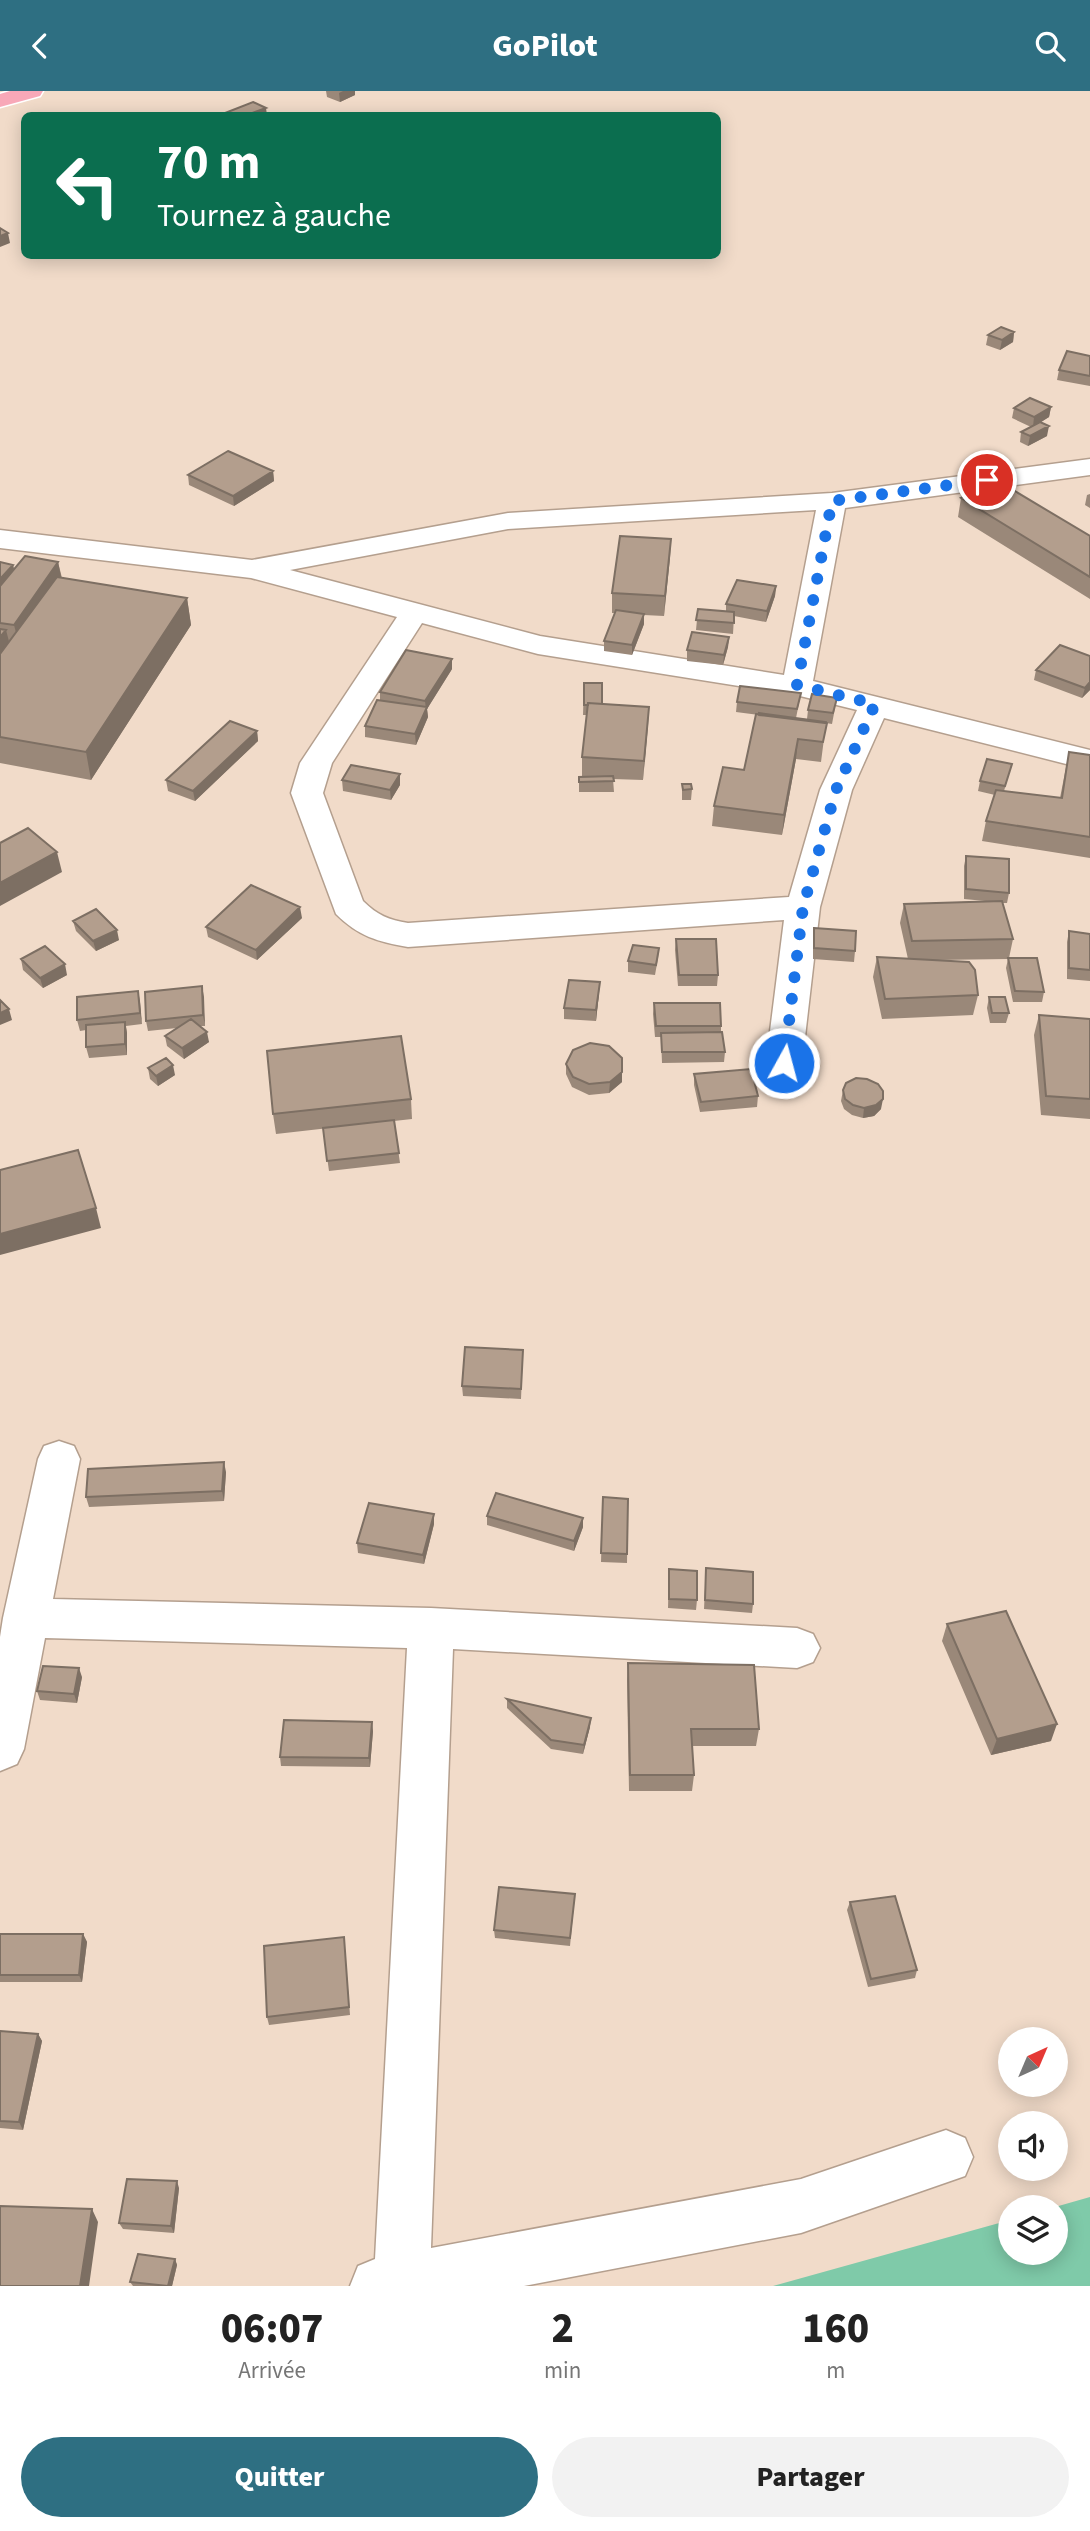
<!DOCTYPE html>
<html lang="fr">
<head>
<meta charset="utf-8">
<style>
  :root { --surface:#fff; --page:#f2f2f2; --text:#222; --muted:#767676; --accent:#2e6f82 }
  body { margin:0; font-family:"Source Sans 3",sans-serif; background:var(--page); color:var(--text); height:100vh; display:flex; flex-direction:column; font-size:26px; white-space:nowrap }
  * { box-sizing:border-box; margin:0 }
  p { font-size:23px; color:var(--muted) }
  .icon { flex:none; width:38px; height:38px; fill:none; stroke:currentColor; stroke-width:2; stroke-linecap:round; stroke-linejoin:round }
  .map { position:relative; height:2195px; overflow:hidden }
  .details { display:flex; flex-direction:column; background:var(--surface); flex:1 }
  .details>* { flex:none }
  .banner { position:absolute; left:21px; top:21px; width:700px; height:147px; border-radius:10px; box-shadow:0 4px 18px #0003; background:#0b6e4f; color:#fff; overflow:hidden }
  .needle { width:46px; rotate:44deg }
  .buttons { position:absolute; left:998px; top:1936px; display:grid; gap:14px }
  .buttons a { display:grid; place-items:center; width:70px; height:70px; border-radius:50%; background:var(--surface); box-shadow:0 4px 18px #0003; font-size:35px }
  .pin { position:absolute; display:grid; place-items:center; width:60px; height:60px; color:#fff; margin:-30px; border:4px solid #fff; border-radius:50%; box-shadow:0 2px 7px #0007 }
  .me { position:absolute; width:77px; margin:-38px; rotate:7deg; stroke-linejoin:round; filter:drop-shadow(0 0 5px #0008) }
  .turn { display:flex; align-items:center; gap:24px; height:147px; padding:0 21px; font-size:32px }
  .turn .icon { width:91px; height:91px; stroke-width:2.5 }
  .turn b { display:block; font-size:49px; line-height:60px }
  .eta { display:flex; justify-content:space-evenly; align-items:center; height:119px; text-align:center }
  .eta b { font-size:42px; font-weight:800; line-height:49px }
  .primary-button { display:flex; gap:14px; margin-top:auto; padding:14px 21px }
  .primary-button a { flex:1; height:80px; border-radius:42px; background:var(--accent); color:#fff; font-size:28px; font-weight:800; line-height:80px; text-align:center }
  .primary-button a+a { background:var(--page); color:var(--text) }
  header { display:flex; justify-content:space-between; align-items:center; height:91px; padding:0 21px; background:var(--accent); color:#fff; font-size:32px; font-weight:800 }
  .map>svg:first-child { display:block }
  .green { fill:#7fcaa9 }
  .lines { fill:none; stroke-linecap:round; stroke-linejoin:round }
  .minor-casing { stroke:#b49f8e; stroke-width:3 }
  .major-casing { stroke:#fff; stroke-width:3 }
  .minor { fill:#fff; fill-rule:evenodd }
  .major { fill:#f8a8b8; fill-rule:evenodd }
  .wall { fill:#9a8879 }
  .shaded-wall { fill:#7d6f63 }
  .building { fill:#b39e8d; stroke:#7d6f63; stroke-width:2 }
  .route { stroke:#1a73e8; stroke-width:12; stroke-dasharray:0 21.6 }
</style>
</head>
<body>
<header><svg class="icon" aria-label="back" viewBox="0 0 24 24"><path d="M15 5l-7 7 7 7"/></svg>GoPilot<svg class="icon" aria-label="search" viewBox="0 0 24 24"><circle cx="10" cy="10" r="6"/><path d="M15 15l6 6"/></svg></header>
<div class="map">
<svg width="1090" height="2195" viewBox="0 0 1090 2195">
  <rect width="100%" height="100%" fill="#f1dbc9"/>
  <path class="green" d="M1090 2106V2195H773L1010 2129V2161H1055V2116Z"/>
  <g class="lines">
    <g class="minor-casing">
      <path id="minor" d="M1090 368V384L845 417 813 590 1090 659V679L884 627 852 699 820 816 802 972 797 981 784 985 771 981 766 972 784 829 408 856C378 851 358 845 336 823L291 702 300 672 397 526 251 487 0 457V439L252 469 508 422 832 402ZM816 419 784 584 540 545 290 479 508 438ZM422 532 538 563 796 604 857 619 820 699 789 806 408 832C389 829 377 824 363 810L323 702 332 672Z
        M59 1350 74 1355 80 1368 53 1508 431 1517 797 1537 813 1543 820 1557 813 1571 797 1577 453 1558 431 2157 801 2088 946 2039 965 2047 973 2066 965 2085 801 2142 524 2195H350L358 2175 375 2168 407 1557 45 1547 24 1658 17 1673 0 1680V1546L3 1527 38 1368 44 1355Z"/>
    </g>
    <g class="major-casing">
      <path id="major" d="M10 0H43L40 5 0 16V3Z"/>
    </g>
    <use href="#minor" class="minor"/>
    <use href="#major" class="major"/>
  </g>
  <path class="wall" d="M326 0H355V4L340 11 327 6Z
    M1014 241 1013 251 1000 259 986 254 988 244Z
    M1090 265V295L1057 289 1059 279Z
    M1051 316 1049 326 1041 331 1047 345 1028 355 1020 351 1021 341 1031 336 1012 327 1014 317Z
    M273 380 274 390 234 415 189 394 188 384Z
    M1090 403V417L1085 414 1087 404Z
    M961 407 1090 445V508L958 426Z
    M671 448 664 525 644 524V533L632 564 604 560V550L615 522H612V502Z
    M0 471 13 474 14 478 58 471 62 487 187 507 191 534 91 689 0 672Z
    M776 495 775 505 766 531 734 525 733 543 696 539 698 518 726 521V513Z
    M729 546 728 556 723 574 687 570V559Z
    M1090 565V599L1082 607 1034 589 1036 579Z
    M452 578 427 618 428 626 416 654 365 646V635L380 609V601Z
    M584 592 602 613 649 616 643 689 613 688 614 701H579V686H582V666L587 624H583Z
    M801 602 796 627 807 628 808 619 835 617 832 633 826 632 821 671 796 668 782 744 712 735 714 715 744 679 759 624 736 621 737 611Z
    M257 640 258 650 195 710 168 700 166 689Z
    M1069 661 1090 664V767L982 750 986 730 995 704 978 700 980 690 1009 683 1004 700 1060 707Z
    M400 683V694L391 709 343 700 342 689Z
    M682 693 692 698 691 709H682Z
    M966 765 1009 802 1007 812H1002L1013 848 1009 867 1044 901 1042 911H1013L1006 877 1008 868 936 869 978 904 973 924 882 928 873 886 877 866 908 868 900 832 904 813 985 810 964 808V775Z
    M302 827 257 869 208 846 206 836Z
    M73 830 119 849 96 860 76 840Z
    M814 837 855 860 854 871 813 868V848Z
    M1069 840 1090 843V890L1067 888V851Z
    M676 848 718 884 717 895H678L675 859Z
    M659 857 658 867 655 884 628 881V870Z
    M21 868 67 884 43 897 23 879Z
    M202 895 205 935H199L209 951 184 968 167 955 165 945 177 937 148 940 146 930Z
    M138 900 142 933 126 935 127 942V964L89 967 86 956V939L80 940 77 929Z
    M599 902 596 930 564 928V917Z
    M989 906 1009 922 1006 932H990L987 917Z
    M654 912 721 935V941L725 961 724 971 662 972 661 946H655L653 923Z
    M1039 924 1090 928V1028L1041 1024 1034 944Z
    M566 973 622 991 609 1002 589 1004 572 996 566 983Z
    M148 977 175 984 158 995 150 988Z
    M694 983 758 1005 757 1016 700 1021 694 994Z
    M843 999 881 1018 874 1025 863 1027 852 1024 844 1018 841 1010Z
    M411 1008 412 1028 394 1030 400 1072 329 1080 323 1037H329L276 1043 273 1023Z
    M523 1259 521 1308 463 1305 462 1295Z
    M226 1381 224 1410 89 1416 86 1406Z
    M603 1406 628 1408 627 1472 601 1471Z
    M434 1423V1433L424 1473 358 1462 357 1452Z
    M487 1425 583 1427V1436L574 1460 487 1434Z
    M706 1477 753 1513 752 1522 704 1518Z
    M669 1478 697 1509 696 1519 668 1517Z
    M947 1533 1051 1650 991 1664 942 1550Z
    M628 1572 759 1638 756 1655H692L694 1684 692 1700H629L627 1589Z
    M82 1586 77 1612 40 1609 37 1600Z
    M507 1608 590 1636 583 1663 551 1658 507 1617Z
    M373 1640 370 1676 281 1675 280 1666Z
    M575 1803 570 1855 495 1847 494 1839Z
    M850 1811 917 1879 915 1887 868 1896 847 1819Z
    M0 1843H83L87 1851 82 1891H0Z
    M344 1846 350 1924 269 1934 267 1926Z
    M0 1940 38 1943 42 1950 23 2039 0 2037Z
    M179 2097 174 2142 123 2138 119 2132Z
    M175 2168 177 2174 172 2195H133L130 2191Z"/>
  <path class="shaded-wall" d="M343 0H355V4L340 11 339 2Z
    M266 17 267 24H247Z
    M8 142 10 152 0 156V145Z
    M1014 241 1013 251 1000 259 1002 249Z
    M1051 316 1049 326 1033 336 1034 326Z
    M1049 335 1047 345 1028 355 1030 345Z
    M273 380 274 390 234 415 233 405Z
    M671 448 670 467 664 525 665 505Z
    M58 471 62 490 19 553 14 534Z
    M13 474 17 493 0 512V488Z
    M776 495 775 505 766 531 767 520Z
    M187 507 191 534 91 689 86 661Z
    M644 523V533L632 564V554Z
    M6 539 11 558 0 570V546Z
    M729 546 728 556 723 574 724 564Z
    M452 568V578L427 618 428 626 416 654 415 643 426 619 425 610Z
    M1090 591V599L1082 607 1085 597Z
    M649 616 648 635 643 689 644 670Z
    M257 640 258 650 195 710 193 700Z
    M798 648 796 668 782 744 784 724Z
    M400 683V694L391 709 390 699Z
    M57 761 62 781 0 815V792Z
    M300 816 302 827 257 869 256 859Z
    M117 839 119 849 96 860 93 850Z
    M65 873 67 884 43 897 40 887Z
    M600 891 599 902 596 930V919Z
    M202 895 204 906 205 935 203 924Z
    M138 900 140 910 142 933 140 922Z
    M9 918 12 929 0 934V922Z
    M125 931 127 942V964L125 953Z
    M207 941 209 951 184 968 182 957Z
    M173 974 175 984 158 995 156 985Z
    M622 981V991L609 1002 610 991Z
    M883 1008 881 1018 874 1025 863 1027 864 1017Z
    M96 1117 101 1137 0 1164V1143Z
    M224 1371 226 1381 224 1410 222 1400Z
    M434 1423V1433L424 1473 423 1464Z
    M583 1427V1436L574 1460V1450Z
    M79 1577 82 1586 77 1612 74 1603Z
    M591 1627 590 1636 583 1663 584 1654Z
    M372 1631 373 1640 370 1676 369 1667Z
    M1057 1633 1051 1650 991 1664 997 1648Z
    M83 1843 87 1851 82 1891 79 1884Z
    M38 1943 42 1950 23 2039 19 2031Z
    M177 2090 179 2097 174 2142 171 2135Z
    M92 2118 98 2131 89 2195H80Z
    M175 2168 177 2174 172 2195H168Z"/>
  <path class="building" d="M253 11 266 17 247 24H220Z
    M0 137 8 142 0 145Z
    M1001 236 1014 241 1002 249 988 244Z
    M1067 260 1090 265V285L1059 279Z
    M1030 307 1051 316 1034 326 1014 317Z
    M1040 331 1049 335 1030 345 1021 341Z
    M228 360 273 380 233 405 188 384Z
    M998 390 1090 445V486L961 407Z
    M620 445 671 448 665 505 612 502Z
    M25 465 58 471 14 534 0 532V495Z
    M0 471 13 474 0 488Z
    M57 486 187 507 86 661 0 646V563Z
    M737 489 776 495 767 520 726 513Z
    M698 518 734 521V532L696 529Z
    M616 519 644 523 632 554 604 550Z
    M0 538 6 539 0 546Z
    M692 541 729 546 724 564 687 559Z
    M1060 554 1090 565V591L1085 597 1036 579Z
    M406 559 452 568 425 610 380 601Z
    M584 592H602V613L588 612V614H584Z
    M740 595 801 602 797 618 737 611Z
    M812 603 837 607 833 622 808 619Z
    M377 609 427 616 415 643 365 635Z
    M588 612 649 616 644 670 582 666Z
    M759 622 826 631V632L759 624Z
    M756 623 827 632 823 651 798 648 784 724 714 715 723 676 744 679Z
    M230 630 257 640 193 700 166 689Z
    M1069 661 1090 664V746L986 730 996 699 1062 707Z
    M987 668 1012 673 1005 695 980 690Z
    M351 674 400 683 390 699 342 689Z
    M613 685 614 690 579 691V686Z
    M682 693H691L692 698 683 699Z
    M28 737 57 761 0 792V752Z
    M966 765 1009 768V802L966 798Z
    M251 794 300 816 256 859 206 836Z
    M1002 810 1013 848 912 850 904 813Z
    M96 818 117 839 93 850 73 830Z
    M814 837 856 840 855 860 814 857Z
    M1069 840 1090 843V879L1069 877Z
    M676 848H716L718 884H679Z
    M633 854 659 857 656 874 628 870Z
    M45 855 65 873 40 887 21 868Z
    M877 866 969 871 975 879 978 904 885 908Z
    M1008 867H1037L1044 901 1015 900Z
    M569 889 600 891 596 919 564 917Z
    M202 895 203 924 146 930 145 901Z
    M138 900 140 922 77 929V906Z
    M989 906H1005L1009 922H992Z
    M0 909 9 918 0 922Z
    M654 912H720L721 935H656Z
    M1039 924 1090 928V1008L1046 1005Z
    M191 928 207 941 182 957 165 945Z
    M125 931V953L86 956V934Z
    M722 941 725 961H662L661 942Z
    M401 945 411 1008 273 1023 267 960Z
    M590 952 609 955 622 967V981L610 991 589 993 573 986 566 973 573 959Z
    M166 967 173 974 156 985 148 977Z
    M751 978 758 1005 701 1011 694 983Z
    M856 987 867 988 878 993 883 1000V1008L876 1014 864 1017 853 1014 845 1008 843 999 846 992Z
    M394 1029 399 1062 327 1070 323 1037Z
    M78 1059 96 1117 0 1143V1079Z
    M465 1256 523 1259 521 1298 462 1295Z
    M224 1371 222 1400 86 1406 88 1378Z
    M496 1402 583 1427 574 1450 487 1425Z
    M603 1406 628 1408 627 1463 601 1462Z
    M369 1412 434 1423 423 1464 357 1452Z
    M706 1477 753 1481V1513L705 1509Z
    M669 1478 697 1480V1509L669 1508Z
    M1006 1520 1057 1633 997 1648 947 1533Z
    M628 1572 754 1574 759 1638H691L694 1684H630Z
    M43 1575 79 1577 74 1603 37 1600Z
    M507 1608 591 1627 584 1654 551 1649Z
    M284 1629 372 1631 369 1667 280 1666Z
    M499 1796 575 1803 570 1847 494 1839Z
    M895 1805 917 1879 871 1888 850 1811Z
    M0 1843H83L79 1884H0Z
    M344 1846 349 1916 267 1926 264 1855Z
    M0 1940 38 1943 19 2031 0 2030Z
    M127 2088 177 2090 171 2135 119 2132Z
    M0 2115 92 2118 80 2195H0Z
    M138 2163 175 2168 168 2195 130 2191Z"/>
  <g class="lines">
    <path class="route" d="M784 972 803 816 836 699 875 613 797 594 832 410 987 389"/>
  </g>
</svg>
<div class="buttons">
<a><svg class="needle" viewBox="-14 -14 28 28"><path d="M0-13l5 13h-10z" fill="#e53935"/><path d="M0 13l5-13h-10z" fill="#767676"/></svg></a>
<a><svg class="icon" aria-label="sound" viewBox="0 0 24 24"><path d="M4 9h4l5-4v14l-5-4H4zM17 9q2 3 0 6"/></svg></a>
<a><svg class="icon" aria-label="layers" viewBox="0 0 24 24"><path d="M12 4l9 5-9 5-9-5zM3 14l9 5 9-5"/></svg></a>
</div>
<div class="pin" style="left:987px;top:389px;background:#d93025"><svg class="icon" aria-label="arrive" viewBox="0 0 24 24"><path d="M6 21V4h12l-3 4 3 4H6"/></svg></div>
<svg class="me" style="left:784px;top:972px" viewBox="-20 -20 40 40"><circle r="17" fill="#1a73e8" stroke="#fff" stroke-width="3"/><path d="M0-11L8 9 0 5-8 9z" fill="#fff"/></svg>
<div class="banner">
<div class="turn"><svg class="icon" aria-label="left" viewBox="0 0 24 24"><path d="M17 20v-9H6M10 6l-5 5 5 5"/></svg><div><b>70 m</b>Tournez à gauche</div></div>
</div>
</div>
<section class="details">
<div class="eta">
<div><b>06:07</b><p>Arrivée</p></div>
<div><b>2</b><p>min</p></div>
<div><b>160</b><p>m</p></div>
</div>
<div class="primary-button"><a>Quitter</a><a>Partager</a></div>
</section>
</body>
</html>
